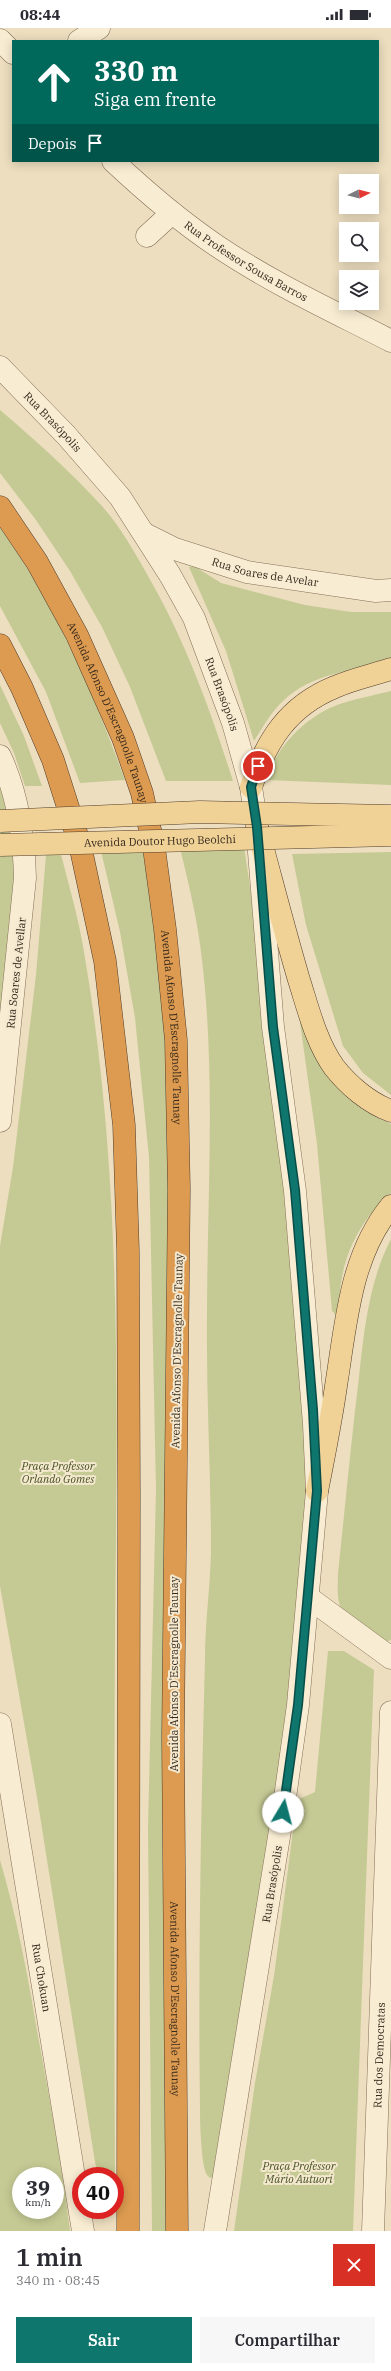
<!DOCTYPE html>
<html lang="pt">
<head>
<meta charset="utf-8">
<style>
  :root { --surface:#fff; --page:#f7f7f7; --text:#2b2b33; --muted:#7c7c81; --accent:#0f766e }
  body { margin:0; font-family:"IBM Plex Serif",serif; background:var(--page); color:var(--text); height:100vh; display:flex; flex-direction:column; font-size:15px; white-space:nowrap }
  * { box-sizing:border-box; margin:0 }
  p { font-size:13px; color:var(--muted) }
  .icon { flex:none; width:22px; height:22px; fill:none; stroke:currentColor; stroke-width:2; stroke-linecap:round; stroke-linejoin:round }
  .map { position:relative; height:2203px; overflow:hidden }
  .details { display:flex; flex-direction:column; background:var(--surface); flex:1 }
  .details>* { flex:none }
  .top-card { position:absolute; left:12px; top:12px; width:367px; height:122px; border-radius:0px; box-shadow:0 2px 10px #0003; background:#00695c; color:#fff; overflow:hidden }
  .needle { width:26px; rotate:84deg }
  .buttons { position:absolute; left:339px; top:146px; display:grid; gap:8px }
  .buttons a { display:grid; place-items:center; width:40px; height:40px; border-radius:0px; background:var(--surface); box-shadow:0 2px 10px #0003; font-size:20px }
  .speed { position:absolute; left:12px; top:2139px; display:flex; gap:8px; font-size:20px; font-weight:700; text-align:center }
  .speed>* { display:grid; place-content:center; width:52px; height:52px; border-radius:50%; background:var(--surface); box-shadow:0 2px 10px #0003; line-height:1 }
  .speed small { font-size:10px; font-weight:400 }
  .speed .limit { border:6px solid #d22; background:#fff; color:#111 }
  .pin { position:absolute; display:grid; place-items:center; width:34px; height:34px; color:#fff; margin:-17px; border:2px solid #fff; border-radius:50%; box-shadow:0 1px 4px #0007 }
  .me { position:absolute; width:44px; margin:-22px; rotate:8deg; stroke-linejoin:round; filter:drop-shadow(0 0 3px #0008) }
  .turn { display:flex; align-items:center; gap:14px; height:84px; padding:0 16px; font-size:18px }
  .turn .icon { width:52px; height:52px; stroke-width:2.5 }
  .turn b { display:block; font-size:28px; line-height:34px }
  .then { display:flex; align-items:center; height:38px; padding:0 16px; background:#0003; gap:8px; font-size:15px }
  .round { display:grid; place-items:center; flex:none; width:42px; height:42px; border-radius:0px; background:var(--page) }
  .overview { display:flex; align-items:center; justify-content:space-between; height:68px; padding:0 16px }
  h1 { font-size:24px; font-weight:600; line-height:30px }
  .action { display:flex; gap:8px; margin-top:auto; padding:8px 16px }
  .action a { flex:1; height:46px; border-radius:0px; background:var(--accent); color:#fff; font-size:16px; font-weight:600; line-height:46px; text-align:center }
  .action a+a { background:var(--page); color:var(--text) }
  .status { display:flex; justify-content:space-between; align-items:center; height:28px; padding:0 20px; background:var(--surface); direction:ltr }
  .status svg { height:11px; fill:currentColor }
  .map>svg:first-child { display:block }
  .green { fill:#c5ca94; fill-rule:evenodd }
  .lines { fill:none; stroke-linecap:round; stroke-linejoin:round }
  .minor-casing { stroke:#856f58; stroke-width:23 }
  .major-casing { stroke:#533d2c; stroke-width:23 }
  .highway-casing { stroke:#533d2c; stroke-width:23 }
  .minor { stroke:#f8ecd2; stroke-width:22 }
  .major { stroke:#f0d297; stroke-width:22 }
  .highway { stroke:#dc9b50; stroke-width:22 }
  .rail { stroke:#35281c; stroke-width:3; stroke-dasharray:7 7; stroke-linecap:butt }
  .major-bridge-casing { stroke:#533d2c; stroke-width:23; stroke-linecap:butt }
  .major-bridge { stroke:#f0d297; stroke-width:22 }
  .route-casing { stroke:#0a4d48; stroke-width:10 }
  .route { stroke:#0f766e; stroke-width:7 }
  .labels { text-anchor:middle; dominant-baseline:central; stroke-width:4; stroke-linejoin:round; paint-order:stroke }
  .street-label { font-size:11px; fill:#35281c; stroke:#f4e9cf }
  .park-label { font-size:11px; font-style:italic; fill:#475123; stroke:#f4e9cf }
</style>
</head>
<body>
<div class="status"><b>08:44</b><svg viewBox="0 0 49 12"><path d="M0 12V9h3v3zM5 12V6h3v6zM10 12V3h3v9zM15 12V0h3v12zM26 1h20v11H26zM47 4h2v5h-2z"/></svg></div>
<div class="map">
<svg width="391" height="2203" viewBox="0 0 391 2203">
  <rect width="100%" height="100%" fill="#eddebf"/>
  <path class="green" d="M0 382C35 412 70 443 101 477 120 498 134 523 148 548 186 614 210 681 233 753H166L130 659 102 599 70 543 36 492 0 445Z
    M0 499C55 576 93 664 125 752L80 755 46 664 0 578Z
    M194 538 221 555 305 577 351 584H391V632C355 642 310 646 283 673 271 684 263 699 254 713L226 623 189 539Z
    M0 657 24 708 42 758H25L14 725 0 695Z
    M391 663V757L266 752C276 718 309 685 343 675 359 670 375 667 391 663Z
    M0 749 16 818 17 869 0 1013Z
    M149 819 169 984 167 1589 162 1797 168 2203H152L148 1800 156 1461 149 1129 135 990 120 904 101 823Z
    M244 819 263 945 301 1293 306 1429 305 1528 285 1738 214 2150C212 2150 209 2150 208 2148 201 2143 200 2093 200 2082 198 1932 201 1782 205 1631 205 1596 210 1560 211 1524 211 1445 206 1367 207 1288 207 1170 216 1050 202 932 198 894 189 857 180 820Z
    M391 824V1067L363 1045 343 1018 306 897 292 826Z
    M61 826C69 859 79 891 84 924 123 1150 117 1379 115 1608 114 1788 114 1968 115 2148H98L95 2134 37 1769 0 1558V1218L13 1139 36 947 46 827Z
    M298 980 351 1070 376 1089 391 1096V1165C364 1188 346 1220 341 1255 339 1265 341 1276 339 1286L336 1287 332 1283 317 1116Z
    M391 1211V1612L388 1613C377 1609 347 1595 342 1583 336 1571 338 1558 338 1545 345 1480 351 1414 359 1349 364 1303 369 1253 391 1211Z
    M328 1623H344L374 1642 353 2203H234L255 2055 274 1948 297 1772 315 1764Z
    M0 1832C17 1890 28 1948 38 2008 50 2073 62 2137 70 2203H0ZM21 2148H55V2182H21Z"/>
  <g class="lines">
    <g class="minor-casing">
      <g id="minor">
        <path d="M0 12 13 25"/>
        <path d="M79 13 99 0"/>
        <path id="s1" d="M113 133C146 164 180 193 217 218 272 255 333 283 391 313"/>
        <path d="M147 208 172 185"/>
        <path id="s2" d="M0 339 66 407 120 469 170 547 194 590 233 695 251 759 257 799 273 999 295 1163 314 1396 317 1463 298 1677 283 1784 215 2203"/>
        <path id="s3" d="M145 506 175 521 247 544 376 563 391 562"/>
        <path d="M0 728C18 767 24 807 25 850L0 1093"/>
        <path d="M309 1570 391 1630"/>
        <path id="s4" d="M0 1696 83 2203"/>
        <path id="s5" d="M373 2203 391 1684"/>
      </g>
    </g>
    <g class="major-casing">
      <path id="major" d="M251 759C266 713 288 678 335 659 353 651 373 647 391 641
        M257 799C271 850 284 901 299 952 308 980 316 1014 334 1039 348 1057 369 1075 391 1083
        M317 1463C324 1428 331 1393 336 1358 346 1296 350 1228 391 1178"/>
    </g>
    <g class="highway-casing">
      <g id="highway">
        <path id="s6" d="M0 479 37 534 77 607 123 710 142 765 154 820 165 901 176 1012 179 1161 173 1708 177 2203"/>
        <path d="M0 617 22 660 53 732 80 817 105 933 124 1097 128 1223 129 1465 128 2203"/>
      </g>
    </g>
    <use href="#minor" class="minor"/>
    <use href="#major" class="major"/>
    <use href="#highway" class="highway"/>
    <path class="rail" d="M0 787 221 775 391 781
      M0 798 221 786 391 792"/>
    <g class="major-bridge-casing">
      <g id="major-bridge">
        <path d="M0 793 200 784 391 788"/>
        <path id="s7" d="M0 817 391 807"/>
      </g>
    </g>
    <use href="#major-bridge" class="major-bridge"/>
  </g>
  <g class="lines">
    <g class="route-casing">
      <path id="route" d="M258 738 251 759 257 799 273 999 295 1162 313 1382 317 1463 298 1677 283 1784"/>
    </g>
    <use href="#route" class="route"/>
  </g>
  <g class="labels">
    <g class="street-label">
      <text stroke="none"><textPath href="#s1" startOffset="167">Rua Professor Sousa Barros</textPath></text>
      <text stroke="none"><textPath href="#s2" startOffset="76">Rua Brasópolis</textPath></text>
      <text stroke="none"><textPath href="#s3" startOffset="127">Rua Soares de Avelar</textPath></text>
      <text stroke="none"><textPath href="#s2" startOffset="400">Rua Brasópolis</textPath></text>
      <text stroke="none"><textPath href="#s6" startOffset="233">Avenida Afonso D'Escragnolle Taunay</textPath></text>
      <text stroke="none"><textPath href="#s7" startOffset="160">Avenida Doutor Hugo Beolchi</textPath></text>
      <text transform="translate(16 945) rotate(-84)">Rua Soares de Avellar</text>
      <text stroke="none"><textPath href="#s6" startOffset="557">Avenida Afonso D'Escragnolle Taunay</textPath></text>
      <text transform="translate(177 1323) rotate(-89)">Avenida Afonso D'Escragnolle Taunay</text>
      <text transform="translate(174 1646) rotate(-90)">Avenida Afonso D'Escragnolle Taunay</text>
      <text transform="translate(272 1856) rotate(-81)">Rua Brasópolis</text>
      <text stroke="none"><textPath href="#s4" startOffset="257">Rua Chokuan</textPath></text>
      <text stroke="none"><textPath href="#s6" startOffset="1529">Avenida Afonso D'Escragnolle Taunay</textPath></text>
      <text stroke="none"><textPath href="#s5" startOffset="176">Rua dos Democratas</textPath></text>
    </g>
    <g class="park-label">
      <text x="58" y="1438">Praça Professor<tspan x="58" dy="13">Orlando Gomes</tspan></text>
      <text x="299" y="2138">Praça Professor<tspan x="299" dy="13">Mário Autuori</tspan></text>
    </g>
  </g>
</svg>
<div class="buttons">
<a><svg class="needle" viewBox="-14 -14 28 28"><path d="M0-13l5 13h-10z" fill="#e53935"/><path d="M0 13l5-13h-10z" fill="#7c7c81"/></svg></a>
<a><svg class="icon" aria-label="search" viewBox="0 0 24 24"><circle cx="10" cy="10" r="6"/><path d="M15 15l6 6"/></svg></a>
<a><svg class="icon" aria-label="layers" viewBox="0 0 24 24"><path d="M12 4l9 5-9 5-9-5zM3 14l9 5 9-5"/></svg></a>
</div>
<div class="speed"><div>39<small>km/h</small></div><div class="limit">40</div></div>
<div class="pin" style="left:258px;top:738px;background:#d93025"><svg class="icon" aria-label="arrive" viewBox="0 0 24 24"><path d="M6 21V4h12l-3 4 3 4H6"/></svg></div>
<svg class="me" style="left:283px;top:1784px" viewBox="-20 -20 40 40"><circle r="19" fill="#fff"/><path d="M0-13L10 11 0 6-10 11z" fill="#0f766e"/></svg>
<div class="top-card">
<div class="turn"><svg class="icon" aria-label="ahead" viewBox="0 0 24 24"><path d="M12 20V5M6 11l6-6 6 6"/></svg><div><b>330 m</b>Siga em frente</div></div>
<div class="then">Depois<svg class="icon" aria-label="arrive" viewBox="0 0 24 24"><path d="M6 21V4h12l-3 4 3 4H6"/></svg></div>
</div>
</div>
<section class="details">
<div class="overview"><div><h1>1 min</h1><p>340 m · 08:45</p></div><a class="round" style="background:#d93025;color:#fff"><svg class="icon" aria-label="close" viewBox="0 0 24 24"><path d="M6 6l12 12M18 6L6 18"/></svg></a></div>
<div class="action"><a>Sair</a><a>Compartilhar</a></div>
</section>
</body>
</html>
